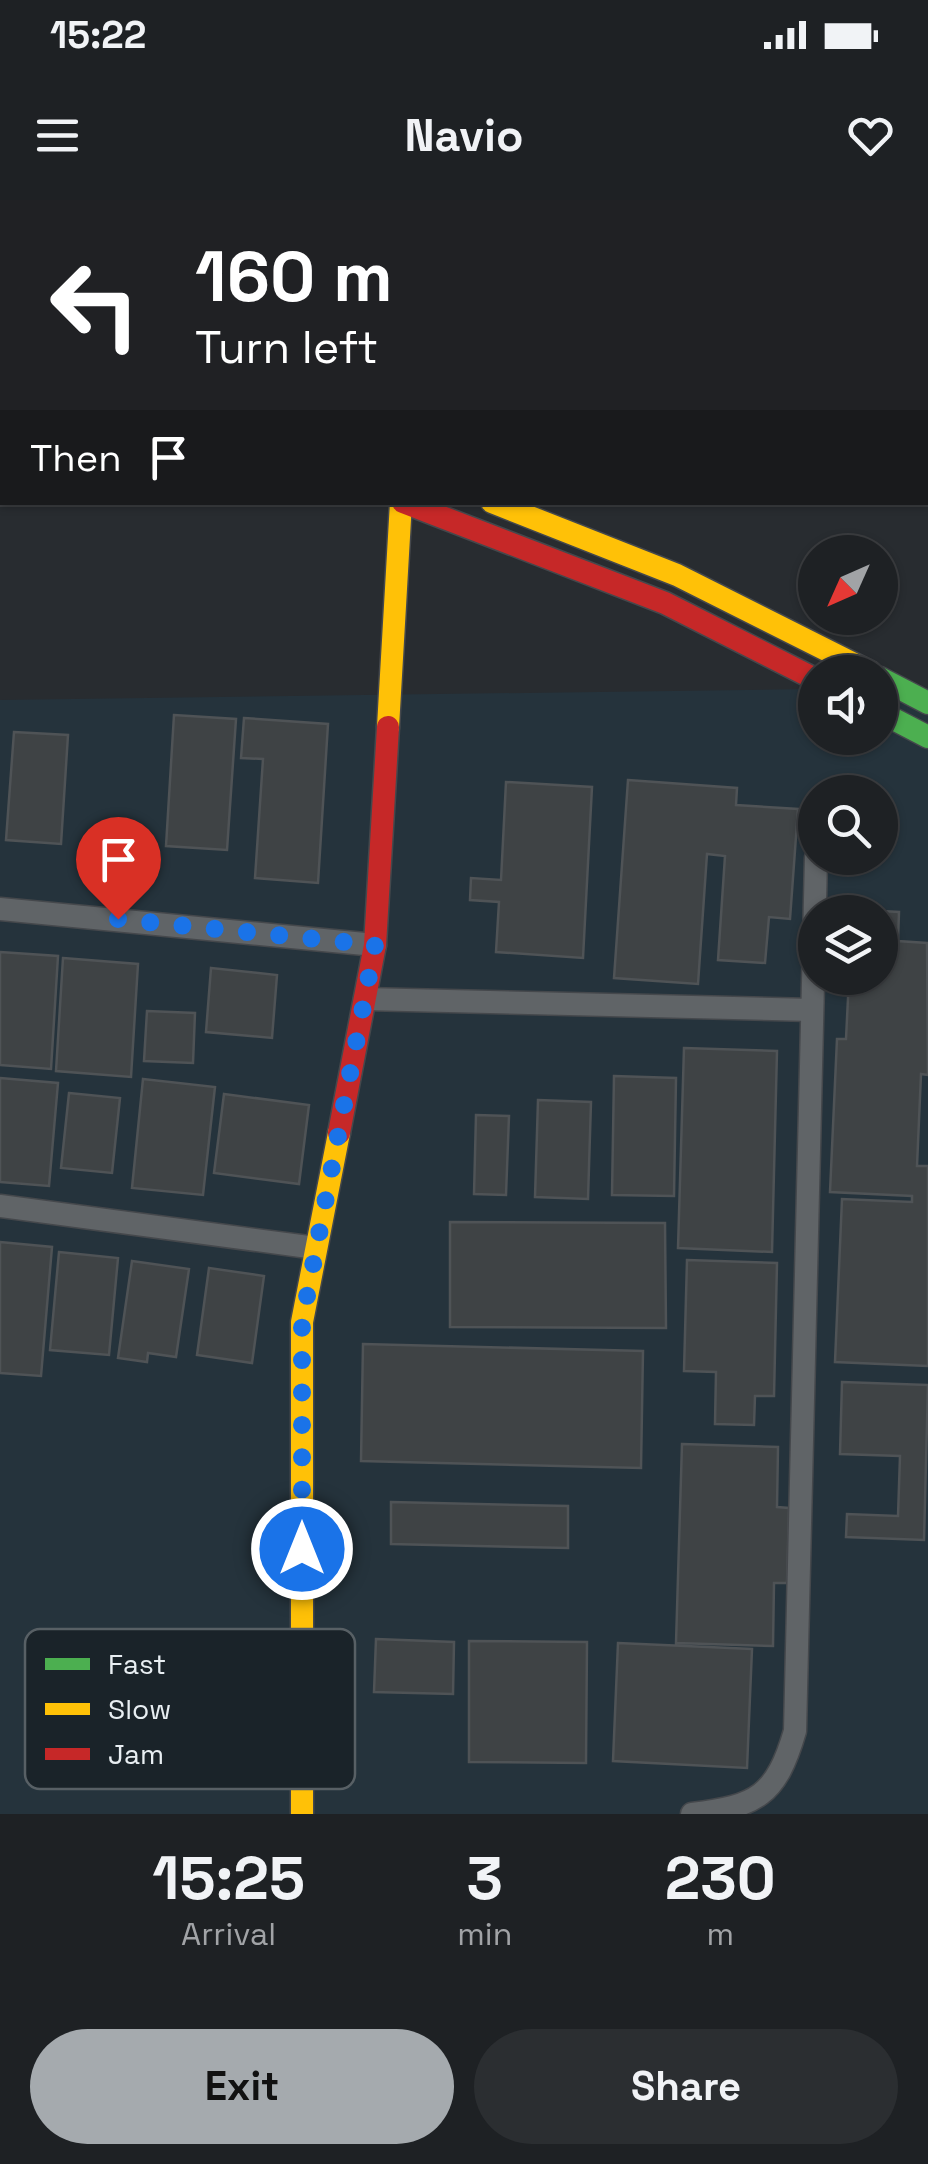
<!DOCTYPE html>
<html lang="en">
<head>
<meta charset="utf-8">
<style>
  :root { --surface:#1e2124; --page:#2b2e31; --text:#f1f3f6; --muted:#a1a3a6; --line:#3c3e41; --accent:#a5aaae }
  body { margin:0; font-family:"Space Grotesk",sans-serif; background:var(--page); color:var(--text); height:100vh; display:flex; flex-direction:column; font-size:38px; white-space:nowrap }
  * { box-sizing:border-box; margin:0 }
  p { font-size:32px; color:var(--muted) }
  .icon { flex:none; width:55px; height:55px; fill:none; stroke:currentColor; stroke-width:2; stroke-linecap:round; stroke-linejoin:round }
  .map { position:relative; height:1614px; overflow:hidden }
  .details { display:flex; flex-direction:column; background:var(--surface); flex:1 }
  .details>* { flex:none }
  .top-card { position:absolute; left:0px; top:0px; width:930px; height:305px; box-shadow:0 2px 8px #0004,0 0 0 2px var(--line); background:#202124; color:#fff; overflow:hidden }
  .needle { width:65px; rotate:225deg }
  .fabs { position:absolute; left:798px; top:335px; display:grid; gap:20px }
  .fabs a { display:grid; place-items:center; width:100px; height:100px; border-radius:50%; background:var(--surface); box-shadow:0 2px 8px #0004,0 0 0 2px var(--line); font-size:50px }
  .pin { position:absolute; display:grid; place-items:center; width:85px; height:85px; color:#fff; margin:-102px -42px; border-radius:50% 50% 50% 0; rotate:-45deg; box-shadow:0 0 10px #0007 }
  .pin .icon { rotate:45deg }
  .me { position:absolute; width:110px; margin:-55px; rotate:0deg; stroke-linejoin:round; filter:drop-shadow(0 0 8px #0008) }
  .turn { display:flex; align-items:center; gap:35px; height:210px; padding:0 30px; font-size:45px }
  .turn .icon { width:130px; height:130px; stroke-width:2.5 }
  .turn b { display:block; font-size:70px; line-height:85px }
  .then { display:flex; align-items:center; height:95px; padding:0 30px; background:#0003; gap:20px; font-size:38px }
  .eta { display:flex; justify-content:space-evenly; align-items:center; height:170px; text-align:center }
  .eta b { font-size:60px; font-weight:800; line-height:70px }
  .button { display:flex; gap:20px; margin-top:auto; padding:20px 30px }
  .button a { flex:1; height:115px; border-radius:60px; background:var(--accent); color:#111; font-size:40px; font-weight:800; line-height:115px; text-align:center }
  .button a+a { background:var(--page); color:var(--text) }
  .status { display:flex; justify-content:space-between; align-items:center; height:70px; padding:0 50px; background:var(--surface); direction:ltr }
  .status svg { height:28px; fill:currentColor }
  header { display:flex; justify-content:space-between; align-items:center; height:130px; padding:0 30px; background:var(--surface); font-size:45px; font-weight:800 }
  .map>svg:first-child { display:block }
  .built { fill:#25333c; fill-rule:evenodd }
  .building { fill:#3f4345; stroke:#4f5356; stroke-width:2.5 }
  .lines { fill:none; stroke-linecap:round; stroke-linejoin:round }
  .street-casing { stroke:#45484c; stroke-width:25 }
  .fast-casing { stroke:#45484c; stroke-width:25 }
  .slow-casing { stroke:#45484c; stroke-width:25 }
  .jam-casing { stroke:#45484c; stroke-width:25 }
  .street { stroke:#606467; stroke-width:22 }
  .fast { stroke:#4caf50; stroke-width:22 }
  .slow { stroke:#ffc107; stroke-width:22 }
  .jam { stroke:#c62828; stroke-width:22 }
  .route { stroke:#1a73e8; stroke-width:18; stroke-dasharray:0 32.4 }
  .key { fill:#1a2329; stroke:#586065; stroke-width:2.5 }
  .key-label { font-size:28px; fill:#e8eef2 }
</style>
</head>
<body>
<div class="status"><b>15:22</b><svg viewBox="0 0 49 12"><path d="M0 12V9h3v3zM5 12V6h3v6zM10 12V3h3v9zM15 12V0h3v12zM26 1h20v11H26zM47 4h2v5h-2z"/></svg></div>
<header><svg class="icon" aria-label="menu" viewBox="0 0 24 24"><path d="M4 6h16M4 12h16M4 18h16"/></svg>Navio<svg class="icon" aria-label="heart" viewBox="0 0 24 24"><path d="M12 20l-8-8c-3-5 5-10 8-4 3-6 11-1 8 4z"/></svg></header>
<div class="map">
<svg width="928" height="1614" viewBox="0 0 928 1614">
  <rect width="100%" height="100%" fill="#282c30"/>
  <path class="built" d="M880 488H928V1614H0V500L815 489V538H880ZM815 592H880V658H815ZM815 712H880V778H815Z"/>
  <path class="building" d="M174 515 236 519 227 650 166 646Z
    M244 518 328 524 318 683 255 678 263 559 241 558Z
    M14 532 68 535 61 644 6 640Z
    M628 580 737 588 736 605 798 609 790 719 769 717 765 763 718 760 725 656 707 654 698 784 614 778Z
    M506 582 592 587 583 758 496 752 499 702 470 700 471 678 501 680Z
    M86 640 135 643 133 677 84 673Z
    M843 709 899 712 898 741 927 743 928 875 921 874 917 966H928V1166L835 1162 842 999 912 1002V996L830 992 837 839H846L849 778H880V712H843Z
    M0 752 58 756 51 869 0 865Z
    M63 758 138 764 131 877 56 871Z
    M211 768 277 775 272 838 206 832Z
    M147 811 195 813 193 863 144 861Z
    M684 848 777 851 772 1052 678 1048Z
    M614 876 676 878 674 996 612 995Z
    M0 878 58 883 49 986 0 982Z
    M143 879 215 887 203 995 132 988Z
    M69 893 120 898 112 973 61 968Z
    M224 894 309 905 299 984 214 973Z
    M538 900 591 902 588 999 535 997Z
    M476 915 509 916 506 995 474 994Z
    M450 1022 665 1023 666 1128 450 1127Z
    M0 1042 52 1047 41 1176 0 1173Z
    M59 1052 118 1058 109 1155 50 1150Z
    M687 1060 777 1063 774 1196H755L754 1225 715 1224 716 1172 684 1171Z
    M132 1061 189 1069 176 1157 148 1153 147 1162 118 1158Z
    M209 1068 264 1076 252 1163 197 1155Z
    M363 1144 643 1151 641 1268 361 1261Z
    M842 1182 928 1185 924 1340 846 1337 847 1314 898 1316 900 1256 840 1254Z
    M682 1244 778 1247 777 1307 789 1308 787 1383H774L773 1446 676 1443Z
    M391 1302 568 1306V1348L391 1344Z
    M376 1439 454 1442 453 1494 374 1492Z
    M469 1441 587 1442 586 1563 469 1562Z
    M618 1443 752 1449 747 1568 613 1561Z"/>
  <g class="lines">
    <g class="street-casing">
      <path id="street" d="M0 709 375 745
        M365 799 812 810
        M0 1006 316 1048
        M692 1614C757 1606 776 1596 795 1531L816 658"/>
    </g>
    <g class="fast-casing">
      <path id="fast" d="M0 209H2
        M0 243H2
        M880 478 928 503
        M880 512 928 537"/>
    </g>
    <g class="slow-casing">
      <path id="slow" d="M492 302 677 375 870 472
        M388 527 401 302
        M302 1614V1122L339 933"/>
    </g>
    <g class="jam-casing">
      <path id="jam" d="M403 302 665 403 815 479
        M339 933 375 745 388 527"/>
    </g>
    <use href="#street" class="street"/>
    <use href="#fast" class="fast"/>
    <use href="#slow" class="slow"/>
    <use href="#jam" class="jam"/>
  </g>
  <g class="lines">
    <path class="route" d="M118 719 375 745 302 1122V1349"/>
  </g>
  <rect x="25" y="1429" width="330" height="160" rx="15" class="key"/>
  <rect x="45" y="1458" width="45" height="12" fill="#4caf50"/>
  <rect x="45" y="1503" width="45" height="12" fill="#ffc107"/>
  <rect x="45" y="1548" width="45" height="12" fill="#c62828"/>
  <g class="key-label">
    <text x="108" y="1474">Fast</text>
    <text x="108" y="1519">Slow</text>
    <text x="108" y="1564">Jam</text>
  </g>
</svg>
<div class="fabs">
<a><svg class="needle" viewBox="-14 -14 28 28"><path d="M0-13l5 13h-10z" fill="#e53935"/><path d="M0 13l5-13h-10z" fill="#a1a3a6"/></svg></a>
<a><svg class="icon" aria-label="sound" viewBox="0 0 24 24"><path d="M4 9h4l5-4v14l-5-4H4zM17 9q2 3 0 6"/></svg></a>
<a><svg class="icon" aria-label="search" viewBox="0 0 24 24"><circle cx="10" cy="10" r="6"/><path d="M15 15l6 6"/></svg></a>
<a><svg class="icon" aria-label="layers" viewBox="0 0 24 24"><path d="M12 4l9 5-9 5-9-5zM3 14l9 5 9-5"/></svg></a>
</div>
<div class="pin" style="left:118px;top:719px;background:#d93025"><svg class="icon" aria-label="arrive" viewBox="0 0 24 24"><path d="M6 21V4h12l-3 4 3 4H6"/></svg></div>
<svg class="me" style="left:302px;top:1349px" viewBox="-20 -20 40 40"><circle r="17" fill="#1a73e8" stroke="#fff" stroke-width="3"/><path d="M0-11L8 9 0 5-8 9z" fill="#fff"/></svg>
<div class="top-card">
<div class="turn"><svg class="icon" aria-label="left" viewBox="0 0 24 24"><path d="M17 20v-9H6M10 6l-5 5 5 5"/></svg><div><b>160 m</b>Turn left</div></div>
<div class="then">Then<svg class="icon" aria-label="arrive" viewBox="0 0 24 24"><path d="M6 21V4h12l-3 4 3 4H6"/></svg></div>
</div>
</div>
<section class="details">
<div class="eta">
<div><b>15:25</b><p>Arrival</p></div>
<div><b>3</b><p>min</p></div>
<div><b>230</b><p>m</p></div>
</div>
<div class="button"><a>Exit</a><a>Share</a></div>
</section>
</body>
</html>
